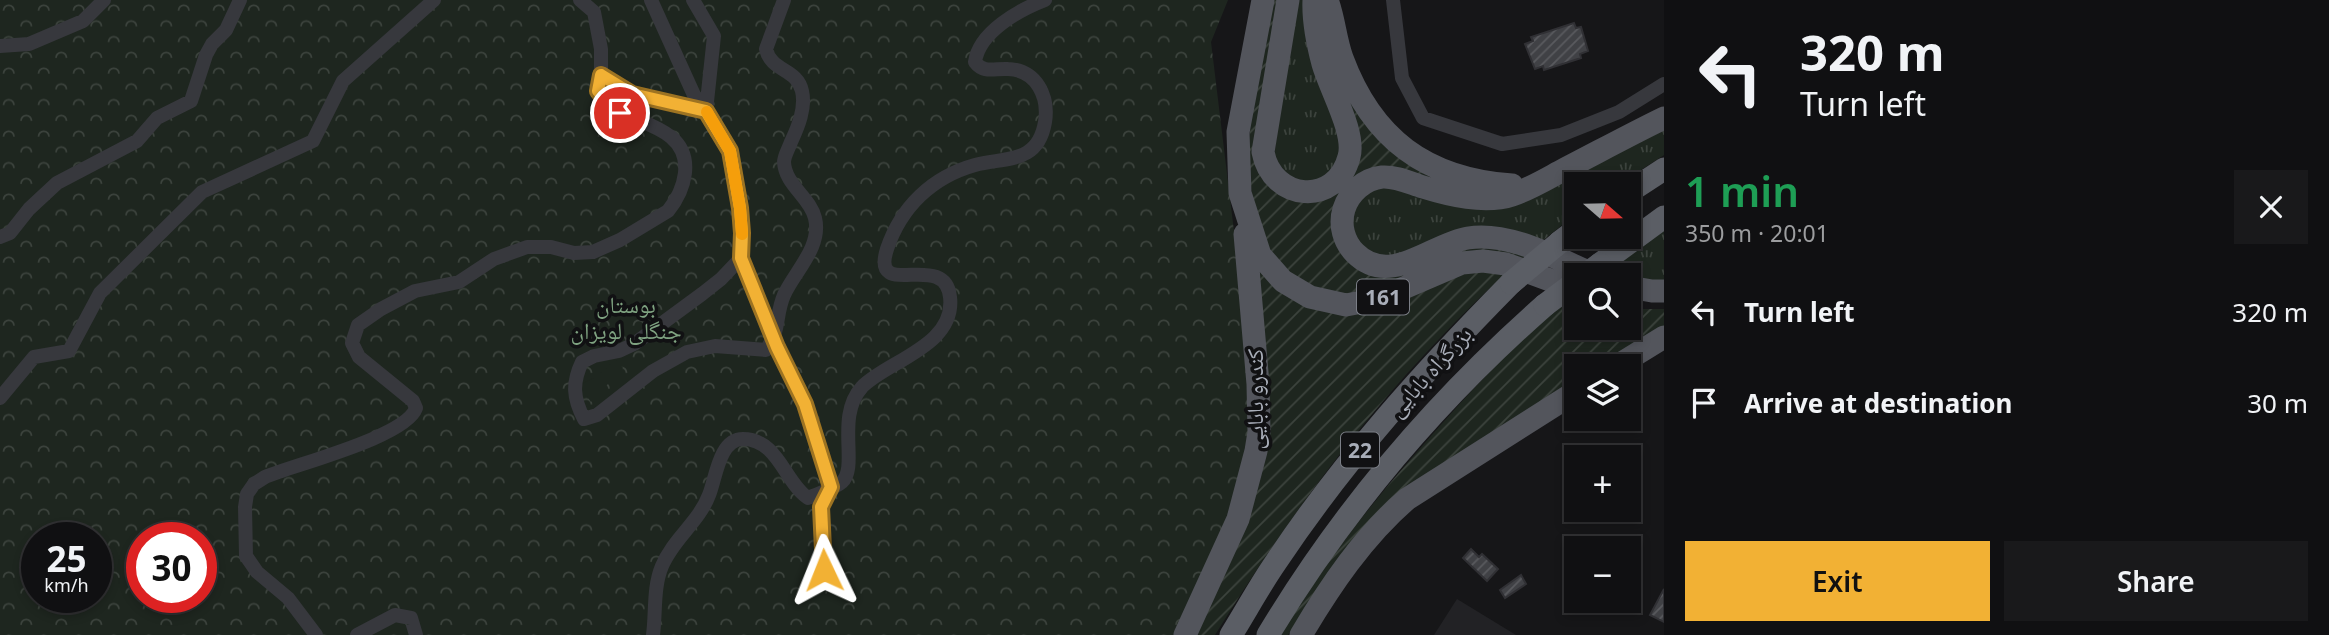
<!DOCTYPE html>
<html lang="en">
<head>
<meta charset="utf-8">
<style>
  :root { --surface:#101012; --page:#19191b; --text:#f1f3f6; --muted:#9c9d9f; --line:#303032; --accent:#f2b134 }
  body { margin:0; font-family:"Noto Sans","Noto Naskh Arabic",sans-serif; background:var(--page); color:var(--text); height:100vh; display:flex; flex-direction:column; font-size:26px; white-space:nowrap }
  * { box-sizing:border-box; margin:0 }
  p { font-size:23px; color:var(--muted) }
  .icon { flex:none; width:38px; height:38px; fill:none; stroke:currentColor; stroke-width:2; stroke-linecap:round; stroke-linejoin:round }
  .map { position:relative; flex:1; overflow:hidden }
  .drawer { display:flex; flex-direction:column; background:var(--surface); width:665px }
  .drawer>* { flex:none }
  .hud { background:#101012; color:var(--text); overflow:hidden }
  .needle { width:46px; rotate:110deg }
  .fabs { position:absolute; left:1564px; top:172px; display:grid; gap:14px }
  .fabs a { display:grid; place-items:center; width:77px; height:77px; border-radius:0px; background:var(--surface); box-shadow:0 4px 10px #0003,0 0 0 2px var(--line); font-size:35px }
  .speed { position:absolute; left:21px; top:522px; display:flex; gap:14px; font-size:35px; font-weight:700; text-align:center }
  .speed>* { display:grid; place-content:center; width:91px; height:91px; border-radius:50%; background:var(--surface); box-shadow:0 4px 10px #0003,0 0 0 2px var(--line); line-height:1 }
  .speed small { font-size:18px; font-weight:400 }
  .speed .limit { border:10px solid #d22; background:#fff; color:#111 }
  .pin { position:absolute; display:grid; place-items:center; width:60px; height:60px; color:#fff; margin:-30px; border:4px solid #fff; border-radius:50%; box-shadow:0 2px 7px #0007 }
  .me { position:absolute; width:77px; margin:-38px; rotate:358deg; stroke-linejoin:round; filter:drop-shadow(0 0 5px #0008) }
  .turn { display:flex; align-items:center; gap:24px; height:147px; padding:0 21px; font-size:32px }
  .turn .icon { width:91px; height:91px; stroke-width:2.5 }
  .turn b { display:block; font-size:49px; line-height:60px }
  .round { display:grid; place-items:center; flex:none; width:74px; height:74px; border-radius:0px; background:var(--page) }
  .summary { display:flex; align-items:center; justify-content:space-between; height:119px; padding:0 21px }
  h1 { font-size:42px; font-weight:600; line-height:52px; color:#1e9e55 }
  .cta { display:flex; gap:14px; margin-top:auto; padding:14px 21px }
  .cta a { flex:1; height:80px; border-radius:0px; background:var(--accent); color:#111; font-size:28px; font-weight:600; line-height:80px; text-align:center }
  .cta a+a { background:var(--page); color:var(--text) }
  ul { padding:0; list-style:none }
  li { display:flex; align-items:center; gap:21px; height:91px; padding:0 21px }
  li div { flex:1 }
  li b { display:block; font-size:26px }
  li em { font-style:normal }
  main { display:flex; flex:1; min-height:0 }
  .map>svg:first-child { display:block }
  .built { fill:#222225 }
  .grass { fill:url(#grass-tufts) }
  .forest { fill:url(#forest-crowns); fill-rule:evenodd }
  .park { fill:#1e261f }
  .garden { fill:url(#garden-furrows) }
  .building { fill:url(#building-hatch); stroke:#303034; stroke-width:2 }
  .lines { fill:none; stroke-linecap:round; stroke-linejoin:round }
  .minor { stroke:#37383d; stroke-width:14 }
  .primary { stroke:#53555c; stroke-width:23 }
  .trunk { stroke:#5b5e65; stroke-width:23 }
  .trunk-bridge { stroke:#5b5e65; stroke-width:23 }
  .route-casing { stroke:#9d7322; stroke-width:18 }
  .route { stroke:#f2b134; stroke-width:12 }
  .slow { stroke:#f59e0b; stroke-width:12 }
  .labels { text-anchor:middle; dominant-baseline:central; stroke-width:7; stroke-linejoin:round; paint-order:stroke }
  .shield { fill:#111113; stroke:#7b7e86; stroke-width:2 }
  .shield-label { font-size:21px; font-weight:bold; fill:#a8adb8 }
  .park-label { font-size:23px; fill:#7fa381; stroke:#111113 }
  .street-label { font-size:23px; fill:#a8adb8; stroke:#111113 }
</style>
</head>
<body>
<main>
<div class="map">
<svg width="1664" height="635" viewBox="0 0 1664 635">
  <defs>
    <pattern id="grass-tufts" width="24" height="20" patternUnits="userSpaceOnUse" patternTransform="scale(1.75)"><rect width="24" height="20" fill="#1e261f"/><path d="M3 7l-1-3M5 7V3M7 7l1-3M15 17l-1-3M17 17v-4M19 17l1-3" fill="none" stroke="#3c433d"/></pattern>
    <pattern id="forest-crowns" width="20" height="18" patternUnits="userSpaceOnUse" patternTransform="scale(1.75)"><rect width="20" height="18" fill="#1e261f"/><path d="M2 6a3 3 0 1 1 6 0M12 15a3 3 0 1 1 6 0" fill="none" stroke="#3c433d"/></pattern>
    <pattern id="garden-furrows" width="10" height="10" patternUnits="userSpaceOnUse" patternTransform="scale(1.75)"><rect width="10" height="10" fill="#1e261f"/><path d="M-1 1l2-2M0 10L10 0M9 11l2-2" fill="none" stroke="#3c433d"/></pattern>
    <pattern id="building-hatch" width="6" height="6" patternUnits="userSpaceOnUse" patternTransform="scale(1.75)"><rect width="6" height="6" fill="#404145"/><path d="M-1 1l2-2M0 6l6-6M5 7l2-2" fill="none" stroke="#595a5e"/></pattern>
  </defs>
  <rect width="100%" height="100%" fill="#161618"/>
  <path class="built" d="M1457 599 1516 635H1434Z"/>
  <path class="grass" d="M1294 0H1309L1344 136 1337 171 1305 187 1273 166Z
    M1664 124V155L1619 184H1577V213L1536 246 1401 259H1370L1347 222 1367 187 1376 184 1472 203Z
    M1664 226V285L1629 282V275H1604Z"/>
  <path class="forest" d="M0 0H1228L1211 42 1241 289 1253 418 1239 488 1178 635H0ZM37 537H96V597H37ZM142 537H201V597H142Z"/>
  <path class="park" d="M616 360 623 368 591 402 580 385 595 377Z"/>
  <path class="garden" d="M1274 0H1284L1269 179 1341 183 1343 79 1458 185 1351 184 1353 261 1465 245 1529 253 1517 263 1351 297 1298 284 1256 232 1248 159 1250 126Z
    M1256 265 1327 307 1461 271H1509C1479 297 1452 325 1425 354 1345 440 1277 535 1215 635H1188L1250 496Z
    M1577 296V327H1629V309H1664V330L1606 366H1577V384L1418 483 1310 605 1288 635H1281C1331 550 1390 481 1456 408 1493 368 1531 326 1577 296Z"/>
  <path class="building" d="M1574 23 1576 28 1581 27 1588 51 1580 54 1581 58 1544 70 1543 66 1535 69 1525 44 1533 41 1531 37Z
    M1471 549 1479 557 1482 554 1498 569 1487 581 1463 558Z
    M1521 575 1526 584 1505 598 1500 590Z
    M1664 589V622L1650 615Z"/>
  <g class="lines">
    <path class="minor" d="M580 0 594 12 601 49V75L632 94 706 111 730 151 740 208 742 233 741 258 777 347 805 404 831 487 821 507 824 570
      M651 0 694 95 706 111
      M693 0 714 36 706 111
      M1393 0 1402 78 1423 118 1502 144 1561 135 1619 112 1664 84
      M0 46 29 44 83 21 104 0
      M0 237 10 233 29 209 57 183 137 141 157 118 191 101 206 55 212 44 226 30 240 0
      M741 258 721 279 702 294 634 344 619 351 594 356 582 362C572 383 573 398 584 419L597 415 653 371 687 352 715 346 766 350C781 329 775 316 784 295 795 271 822 247 815 218 810 197 785 185 784 162 784 156 789 148 791 142 798 127 806 108 802 91 797 68 771 72 766 49L784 0
      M0 398 34 357 69 351 100 293 202 192 313 141 343 81 434 0
      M316 635 288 598 257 572 246 556 245 507 247 494 254 484 265 477C296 464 406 437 416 408L413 401 359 357 352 343 358 325 381 309 415 291 459 282 494 259 527 247H551L574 253 593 252 620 240 668 211C685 190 695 157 671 137 646 117 620 122 598 91L601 75
      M357 635 395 615 411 618 416 635
      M653 635C656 613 653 587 662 566 673 539 699 522 709 495 716 478 719 439 743 439 778 439 785 483 808 498 818 493 834 489 842 482 859 466 835 417 862 387 887 361 956 346 950 297 945 249 870 302 887 249 901 207 932 177 975 165 1006 157 1038 164 1045 122 1049 97 1037 70 1008 69 995 68 984 74 975 62 979 32 1019 10 1045 0"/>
    <path class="primary" d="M1263 0 1238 132 1240 193 1260 255 1283 281 1310 297 1346 305 1378 299 1462 263 1483 261 1506 264 1577 290
      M1288 0 1263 152C1272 201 1336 207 1349 157 1356 133 1330 89 1323 64 1318 45 1313 20 1314 0
      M1327 0C1334 18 1335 39 1342 58 1372 139 1426 179 1512 185
      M1595 275C1557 259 1510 231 1468 238 1431 244 1390 288 1355 253 1344 242 1339 225 1344 209 1349 193 1364 179 1382 177 1396 176 1410 183 1423 187 1449 195 1485 204 1512 195 1530 189 1548 178 1565 169 1598 152 1631 134 1664 118
      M1629 287 1652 291H1664
      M1617 366 1664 337
      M1185 635 1238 519 1256 451 1259 432 1258 384 1245 234
      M1301 635C1330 586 1363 537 1407 499L1577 391"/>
    <path class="trunk" d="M1629 192 1664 169
      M1560 242 1577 229
      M1600 264 1664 217
      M1231 635C1246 611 1260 585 1276 562 1343 461 1426 369 1511 283
      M1268 635C1343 510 1436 401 1545 305"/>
    <path class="trunk-bridge" d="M1585 275 1600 264
      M1511 283 1560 242
      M1545 305 1577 281"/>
  </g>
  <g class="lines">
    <g class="route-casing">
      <path id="route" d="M620 113 611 107 598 91 601 75 632 94 706 111 730 151 740 208 742 233 741 258 777 347 805 404 831 487 821 507 824 570"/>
    </g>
    <use href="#route" class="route"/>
    <path class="slow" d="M707 112 730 151 740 208 742 234"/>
  </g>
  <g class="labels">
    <g class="shield">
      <rect x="1357" y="279.5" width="52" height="35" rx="5"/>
      <rect x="1341" y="432.5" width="38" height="35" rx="5"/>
    </g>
    <g class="shield-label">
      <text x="1383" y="297">161</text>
      <text x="1360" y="450">22</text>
    </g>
    <g class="park-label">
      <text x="626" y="304">بوستان<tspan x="626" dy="26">جنگلی لویزان</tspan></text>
    </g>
    <g class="street-label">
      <text transform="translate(1429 371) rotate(-48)">بزرگراه بابایی</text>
      <text transform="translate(1254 399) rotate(-90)">کندرو بابایی</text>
    </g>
  </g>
</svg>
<div class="fabs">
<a><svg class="needle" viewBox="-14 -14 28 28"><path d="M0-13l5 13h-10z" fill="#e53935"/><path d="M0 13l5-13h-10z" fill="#9c9d9f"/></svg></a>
<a><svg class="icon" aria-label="search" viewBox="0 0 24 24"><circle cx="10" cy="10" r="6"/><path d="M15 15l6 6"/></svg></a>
<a><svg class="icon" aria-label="layers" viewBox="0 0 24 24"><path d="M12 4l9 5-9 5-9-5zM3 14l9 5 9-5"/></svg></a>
<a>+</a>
<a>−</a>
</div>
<div class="speed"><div>25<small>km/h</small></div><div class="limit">30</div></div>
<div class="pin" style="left:620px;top:113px;background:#d93025"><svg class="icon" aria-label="arrive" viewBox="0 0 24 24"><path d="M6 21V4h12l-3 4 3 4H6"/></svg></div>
<svg class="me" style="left:824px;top:570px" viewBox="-20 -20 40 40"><path d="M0-17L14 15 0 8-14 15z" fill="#f2b134" stroke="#fff" stroke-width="4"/></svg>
</div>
<section class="drawer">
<div class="hud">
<div class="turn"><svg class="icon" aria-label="left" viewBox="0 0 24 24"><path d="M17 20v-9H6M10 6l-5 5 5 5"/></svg><div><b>320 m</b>Turn left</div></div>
</div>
<div class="summary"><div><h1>1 min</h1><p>350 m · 20:01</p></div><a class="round"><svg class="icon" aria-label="close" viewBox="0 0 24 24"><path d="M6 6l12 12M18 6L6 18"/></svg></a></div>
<ul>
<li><svg class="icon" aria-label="left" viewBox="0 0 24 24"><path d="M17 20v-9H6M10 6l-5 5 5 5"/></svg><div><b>Turn left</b></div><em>320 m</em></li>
<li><svg class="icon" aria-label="arrive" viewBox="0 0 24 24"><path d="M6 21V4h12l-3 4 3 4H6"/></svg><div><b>Arrive at destination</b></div><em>30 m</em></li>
</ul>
<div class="cta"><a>Exit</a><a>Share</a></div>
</section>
</main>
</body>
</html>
